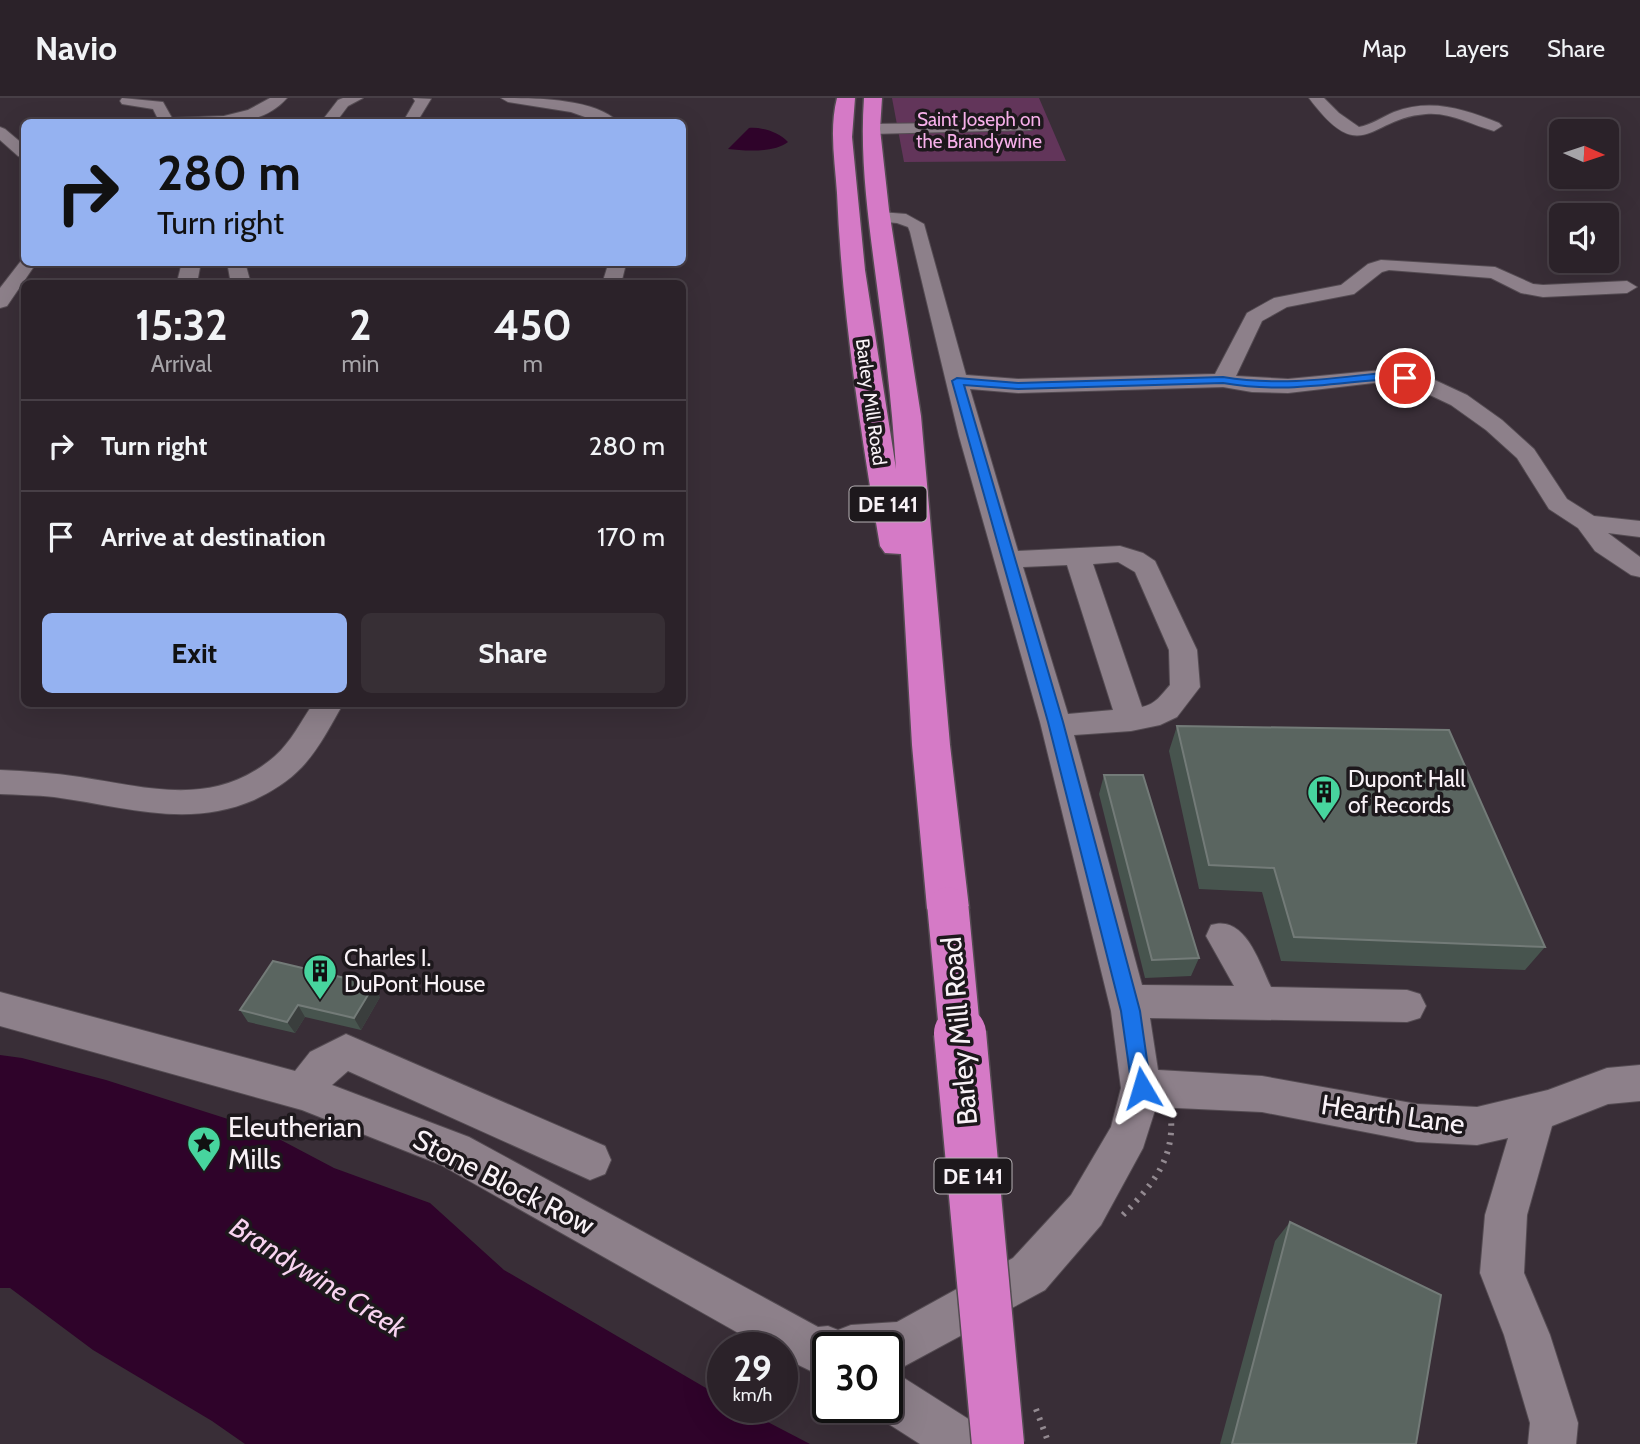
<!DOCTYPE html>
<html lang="en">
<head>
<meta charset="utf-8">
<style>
  :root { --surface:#2b2229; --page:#372f35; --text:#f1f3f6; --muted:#a6a4a8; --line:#473f46; --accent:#95b2f1 }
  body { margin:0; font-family:Cabin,sans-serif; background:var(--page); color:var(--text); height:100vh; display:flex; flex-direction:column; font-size:26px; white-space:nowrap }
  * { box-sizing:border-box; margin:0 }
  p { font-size:23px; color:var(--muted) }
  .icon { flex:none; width:38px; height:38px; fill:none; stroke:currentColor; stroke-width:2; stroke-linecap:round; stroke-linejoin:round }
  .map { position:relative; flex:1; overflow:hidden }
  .sheet { position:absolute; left:21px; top:182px; width:665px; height:427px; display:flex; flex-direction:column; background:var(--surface); border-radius:10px; box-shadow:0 7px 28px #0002,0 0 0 2px var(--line) }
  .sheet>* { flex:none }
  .hud { position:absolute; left:21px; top:21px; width:665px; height:147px; border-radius:10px; box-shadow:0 7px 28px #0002,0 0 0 2px var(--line); background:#95b2f1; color:#111; overflow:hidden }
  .needle { width:46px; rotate:93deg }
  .buttons { position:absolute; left:1549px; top:21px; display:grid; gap:14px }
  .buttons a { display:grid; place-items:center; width:70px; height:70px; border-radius:10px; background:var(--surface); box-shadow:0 7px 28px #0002,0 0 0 2px var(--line); font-size:35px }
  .speed { position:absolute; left:707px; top:1234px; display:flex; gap:14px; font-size:35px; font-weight:700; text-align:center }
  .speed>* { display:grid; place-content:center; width:91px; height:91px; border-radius:50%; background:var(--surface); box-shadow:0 7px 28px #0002,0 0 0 2px var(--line); line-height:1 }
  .speed small { font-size:18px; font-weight:400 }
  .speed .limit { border:4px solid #111; border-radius:10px; background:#fff; color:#111 }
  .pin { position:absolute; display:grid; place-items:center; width:60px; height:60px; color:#fff; margin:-30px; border:4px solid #fff; border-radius:50%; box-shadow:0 2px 7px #0007 }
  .me { position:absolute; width:77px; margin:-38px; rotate:353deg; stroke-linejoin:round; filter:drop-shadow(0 0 5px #0008) }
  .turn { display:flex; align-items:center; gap:24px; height:147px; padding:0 21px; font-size:32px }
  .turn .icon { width:91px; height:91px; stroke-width:2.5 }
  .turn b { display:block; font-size:49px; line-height:60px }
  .eta { display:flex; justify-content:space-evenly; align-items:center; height:119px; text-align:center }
  .eta b { font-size:42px; font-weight:700; line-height:49px }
  .action { display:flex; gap:14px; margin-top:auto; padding:14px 21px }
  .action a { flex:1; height:80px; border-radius:10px; background:var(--accent); color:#111; font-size:28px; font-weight:700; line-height:80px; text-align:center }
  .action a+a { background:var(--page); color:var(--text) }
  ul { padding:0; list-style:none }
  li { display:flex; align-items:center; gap:21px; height:91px; padding:0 21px; border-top:2px solid var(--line) }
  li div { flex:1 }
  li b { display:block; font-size:26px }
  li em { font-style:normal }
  header { display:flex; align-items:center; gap:42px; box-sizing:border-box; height:98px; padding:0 35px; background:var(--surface); border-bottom:2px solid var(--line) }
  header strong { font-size:33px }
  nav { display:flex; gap:38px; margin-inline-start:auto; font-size:24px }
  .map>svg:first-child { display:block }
  .green { fill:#62355a }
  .water { fill:#2f032a }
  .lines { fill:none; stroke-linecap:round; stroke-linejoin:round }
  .minor-casing { stroke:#544b52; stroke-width:2 }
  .highway-casing { stroke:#544b52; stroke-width:3 }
  .path { stroke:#938a91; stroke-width:6; stroke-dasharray:2.5 7; stroke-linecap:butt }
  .minor { fill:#8d808a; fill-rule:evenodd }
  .highway { fill:#d57ac6; fill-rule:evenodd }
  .highway-bridge-far1-casing { stroke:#544b52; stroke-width:44; stroke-linecap:butt }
  .highway-bridge-casing { stroke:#544b52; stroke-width:55; stroke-linecap:butt }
  .highway-bridge-far1 { stroke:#d57ac6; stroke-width:41 }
  .highway-bridge { stroke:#d57ac6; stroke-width:52 }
  .wall { fill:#47544e }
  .shaded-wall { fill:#3a3e3d }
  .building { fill:#5a6560; stroke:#737b78; stroke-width:2 }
  .route { fill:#1a73e8; stroke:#114b97; stroke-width:2 }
  .labels { text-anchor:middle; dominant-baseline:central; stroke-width:7; stroke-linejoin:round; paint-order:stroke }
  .far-park-label { font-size:19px; fill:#f6afe9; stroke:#1d181c }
  .far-street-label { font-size:19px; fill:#f9f2f7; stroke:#1d181c }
  .shield { fill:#1d181c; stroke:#b7b1b5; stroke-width:2 }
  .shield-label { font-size:21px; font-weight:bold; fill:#f9f2f7 }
  .poi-label { font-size:23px; fill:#f9f2f7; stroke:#1d181c; text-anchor:start }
  .near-street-label { font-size:28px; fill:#f9f2f7; stroke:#1d181c }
  .near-poi-label { font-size:28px; fill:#f9f2f7; stroke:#1d181c; text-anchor:start }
  .near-water-label { font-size:28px; font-style:italic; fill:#f8d3f0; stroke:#1d181c }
</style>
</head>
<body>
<header>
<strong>Navio</strong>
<nav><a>Map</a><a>Layers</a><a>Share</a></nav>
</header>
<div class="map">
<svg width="1640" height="1346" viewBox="0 0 1640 1346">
  <rect width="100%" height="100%" fill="#392e37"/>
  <path class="green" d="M892 0H1039L1066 63 904 64Z"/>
  <path class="water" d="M749 30C762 29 779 34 788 44 774 55 745 53 728 51Z
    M0 957 22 960 106 982 262 1032 334 1070 430 1105 504 1172 723 1300V1309H739L810 1346H245L212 1323 93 1252 10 1190H0Z"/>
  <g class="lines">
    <g class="minor-casing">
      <path id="minor" d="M122 0 163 4 172 20 224 18 248 12 270 0H287C256 36 196 24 154 24L157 19 153 11 122 6 120 3Z
        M343 0H363L348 8 336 24H321L338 2Z
        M413 0 431 1 417 24H403L415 3Z
        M501 0C532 0 595 0 618 24H599L571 14 508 4Z
        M1309 0H1324L1339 15 1359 29C1371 27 1382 19 1394 14 1431 0 1464 11 1499 25L1502 28 1494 33C1471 27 1451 14 1426 16 1369 20 1362 71 1309 0Z
        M1027 24 1032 26 1035 29 1032 32 871 36 863 31 871 26Z
        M0 29 5 31 24 47V60L18 58 0 42Z
        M880 114 906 116 924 126 966 277 1018 281 1215 276 1247 215 1274 200 1341 187 1368 166 1381 162 1495 169 1533 186 1543 187 1627 183 1637 189 1627 195 1543 199 1521 195 1491 180 1389 172 1382 174 1354 196 1287 209 1262 223 1236 278 1288 281 1382 272 1426 278 1467 297 1502 322 1534 351 1567 401 1594 418 1640 423V439L1608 435 1640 459V479L1631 477 1595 453 1578 430 1549 411 1517 360 1486 332 1451 307 1413 289 1382 284 1288 295 1252 294 1223 289 1018 295 970 291 1018 453 1120 448 1143 455 1155 463 1197 552 1200 589 1177 619 1160 627 1131 633 1074 637 1142 887 1234 888 1206 838 1211 827C1245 816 1259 864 1271 889L1407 892 1420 896 1426 908 1420 920 1407 924 1150 920 1158 972 1262 978 1417 1006 1477 1009 1548 992 1607 970 1640 967V1003L1608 1006 1552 1028 1527 1117 1524 1175 1550 1237 1578 1325 1576 1346H1528L1530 1325 1504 1237 1480 1175 1485 1117 1508 1040 1477 1047 1417 1044 1262 1014 1156 1009 1143 1050 1101 1127 1045 1192 901 1270 887 1271V1250H828V1274L815 1275 782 1259V1250H765L441 1067 302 1012 0 928V894L295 973 310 954 346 936 605 1048 611 1062 605 1076 590 1082 348 973 332 987 469 1039 818 1229 828 1228 838 1232 851 1227 897 1224 1013 1160 1071 1097 1111 1029 1121 990 1111 913 1040 624 959 338 910 134 908 129 897 125 874 123 871 119ZM1118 464 1135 474 1169 552 1170 587C1161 597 1156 606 1142 609L1093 466ZM1067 467 1113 612 1068 616 1023 469Z
        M24 159V164H37L7 208 0 210V190Z
        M182 164H201L198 180 201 186H182L178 180Z
        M227 164H245L251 186H231Z
        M603 164H622L625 170 621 186H602L607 170Z
        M313 606H343C331 627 319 651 302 669 289 683 271 694 254 702 187 731 122 708 54 699 36 697 18 697 0 696V672C27 673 53 675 80 679 151 690 215 710 275 658 291 644 301 623 313 606Z
        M887 1274 904 1280 981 1329 988 1346H920L870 1314 868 1309H887Z"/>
    </g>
    <g class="highway-casing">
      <path id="highway" d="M837 0H855L852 39 865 172 896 371C892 302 883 233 874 165 867 110 860 55 864 0H882L880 31 889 112 921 318 950 647 969 810 963 822 948 828 933 822 927 810 912 647 901 456 885 455 880 448C860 331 842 214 837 95 835 64 829 31 837 0Z"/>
    </g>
    <path class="path" d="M1123 1117C1151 1088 1174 1063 1171 1020
      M1036 1311 1049 1346"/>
    <use href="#minor" class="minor"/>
    <use href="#highway" class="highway"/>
    <g class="highway-bridge-far1-casing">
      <path id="highway-bridge-far1" d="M948 810 960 937"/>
    </g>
    <g class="highway-bridge-casing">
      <path id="highway-bridge" d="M960 935 998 1346"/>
    </g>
    <use href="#highway-bridge-far1" class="highway-bridge-far1"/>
    <use href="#highway-bridge" class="highway-bridge"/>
  </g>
  <path class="wall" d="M1177 628 1545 849 1525 872 1281 863 1262 794 1199 791 1169 653Z
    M1104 677 1199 860 1191 878 1145 880 1099 696Z
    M380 899 361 932 305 919 295 935 248 924 240 912Z
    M1290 1124 1416 1346H1220L1275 1143Z"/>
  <path class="shaded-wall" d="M374 887 380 899 361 932 354 920Z
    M298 907 305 919 295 935 287 924Z"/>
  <path class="building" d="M1177 628 1449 632 1545 849 1294 839 1274 770 1209 767Z
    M1104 677H1143L1199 860 1152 862Z
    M273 863 374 887 354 920 298 907 287 924 240 912Z
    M1290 1124 1441 1197 1416 1346H1232Z"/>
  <path class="route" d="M1382 275 1405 276 1410 280C1402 286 1389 281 1379 282 1322 286 1281 295 1223 285L1018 291 964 287 1063 624 1140 913 1151 990 1149 997 1142 999 1134 997 1132 990 1121 913 1048 624 952 283 957 280 1018 285 1223 279C1277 288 1328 281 1382 275Z"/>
  <defs>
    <g id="building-pin" transform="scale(1.75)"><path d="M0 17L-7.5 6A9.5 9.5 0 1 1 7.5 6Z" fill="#47d49e" stroke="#1d181c"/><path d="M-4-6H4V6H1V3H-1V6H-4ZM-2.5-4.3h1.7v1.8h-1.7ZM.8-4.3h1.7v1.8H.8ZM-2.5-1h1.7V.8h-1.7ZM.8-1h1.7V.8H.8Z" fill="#111"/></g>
    <g id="sight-pin" transform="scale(1.75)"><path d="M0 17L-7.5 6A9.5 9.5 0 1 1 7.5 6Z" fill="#47d49e" stroke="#1d181c"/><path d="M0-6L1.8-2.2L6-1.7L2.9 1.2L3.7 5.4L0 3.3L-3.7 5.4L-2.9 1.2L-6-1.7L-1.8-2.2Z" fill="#111"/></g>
  </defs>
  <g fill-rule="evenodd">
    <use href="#building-pin" x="1324" y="694"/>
    <use href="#building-pin" x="320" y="873"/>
    <use href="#sight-pin" x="204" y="1045"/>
  </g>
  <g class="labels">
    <g class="far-park-label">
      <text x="979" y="21">Saint Joseph on<tspan x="979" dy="22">the Brandywine</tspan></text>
    </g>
    <g class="far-street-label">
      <text transform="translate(871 304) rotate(82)">Barley Mill Road</text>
    </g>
    <g class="shield">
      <rect x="849.5" y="388.5" width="77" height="35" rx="5"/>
      <rect x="934.5" y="1060.5" width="77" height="35" rx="5"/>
    </g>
    <g class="shield-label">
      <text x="888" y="406">DE 141</text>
      <text x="973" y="1078">DE 141</text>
    </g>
    <g class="poi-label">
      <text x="1348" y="681">Dupont Hall<tspan x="1348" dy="26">of Records</tspan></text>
      <text x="344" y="860">Charles I.<tspan x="344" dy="26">DuPont House</tspan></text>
    </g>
    <g class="near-street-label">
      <text transform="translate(959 933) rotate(-95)">Barley Mill Road</text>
      <text transform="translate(1393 1016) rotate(8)">Hearth Lane</text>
      <text transform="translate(504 1084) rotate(27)">Stone Block Row</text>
    </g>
    <g class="near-poi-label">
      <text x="228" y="1029">Eleutherian<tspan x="228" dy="32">Mills</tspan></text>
    </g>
    <g class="near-water-label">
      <text transform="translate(318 1179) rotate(32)">Brandywine Creek</text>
    </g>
  </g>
</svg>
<div class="buttons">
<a><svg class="needle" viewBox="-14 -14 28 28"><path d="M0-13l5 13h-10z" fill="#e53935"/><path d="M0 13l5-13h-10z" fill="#a6a4a8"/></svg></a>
<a><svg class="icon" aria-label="sound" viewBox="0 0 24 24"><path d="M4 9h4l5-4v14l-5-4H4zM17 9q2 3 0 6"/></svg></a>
</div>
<div class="speed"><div>29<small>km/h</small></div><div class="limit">30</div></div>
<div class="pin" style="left:1405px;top:280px;background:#d93025"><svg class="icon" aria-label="arrive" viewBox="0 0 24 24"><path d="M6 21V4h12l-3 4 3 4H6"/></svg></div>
<svg class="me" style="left:1142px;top:990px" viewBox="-20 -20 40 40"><path d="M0-17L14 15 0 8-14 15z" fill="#1a73e8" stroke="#fff" stroke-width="4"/></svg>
<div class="hud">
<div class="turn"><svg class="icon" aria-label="right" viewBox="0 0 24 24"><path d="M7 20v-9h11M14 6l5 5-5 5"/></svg><div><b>280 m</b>Turn right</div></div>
</div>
<section class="sheet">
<div class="eta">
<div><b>15:32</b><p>Arrival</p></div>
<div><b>2</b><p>min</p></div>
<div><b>450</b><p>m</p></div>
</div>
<ul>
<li><svg class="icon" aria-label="right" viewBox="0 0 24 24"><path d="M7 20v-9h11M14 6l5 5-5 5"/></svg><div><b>Turn right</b></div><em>280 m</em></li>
<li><svg class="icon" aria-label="arrive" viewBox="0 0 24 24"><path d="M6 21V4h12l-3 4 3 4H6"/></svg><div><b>Arrive at destination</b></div><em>170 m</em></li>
</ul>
<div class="action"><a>Exit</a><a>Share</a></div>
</section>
</div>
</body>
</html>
